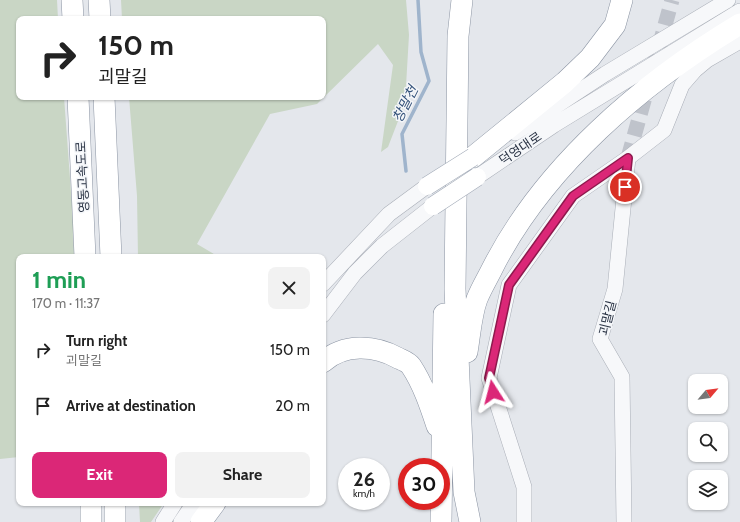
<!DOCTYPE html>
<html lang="en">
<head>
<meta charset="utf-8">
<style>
  :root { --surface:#fff; --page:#f2f2f2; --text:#222; --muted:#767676; --accent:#db2777 }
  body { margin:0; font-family:Cabin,"Noto Sans KR",sans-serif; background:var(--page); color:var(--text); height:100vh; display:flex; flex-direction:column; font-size:15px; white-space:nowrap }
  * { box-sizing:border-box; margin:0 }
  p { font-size:13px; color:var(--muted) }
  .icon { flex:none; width:22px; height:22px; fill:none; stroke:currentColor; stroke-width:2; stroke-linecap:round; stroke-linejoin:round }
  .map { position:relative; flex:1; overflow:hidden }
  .panel { position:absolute; left:16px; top:254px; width:310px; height:252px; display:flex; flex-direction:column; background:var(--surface); border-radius:8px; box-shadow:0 1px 3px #0004 }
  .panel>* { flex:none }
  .guide { position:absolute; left:16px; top:16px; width:310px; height:84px; border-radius:8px; box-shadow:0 1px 3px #0004; background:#fff; color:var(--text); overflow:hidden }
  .needle { width:26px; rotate:61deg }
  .fabs { position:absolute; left:688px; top:374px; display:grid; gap:8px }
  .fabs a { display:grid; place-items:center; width:40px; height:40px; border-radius:8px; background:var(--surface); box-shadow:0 1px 3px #0004; font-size:20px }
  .speed { position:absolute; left:338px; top:458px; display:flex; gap:8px; font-size:20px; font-weight:700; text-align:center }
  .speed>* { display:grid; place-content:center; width:52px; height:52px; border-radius:50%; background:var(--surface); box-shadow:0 1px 3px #0004; line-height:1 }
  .speed small { font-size:10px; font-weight:400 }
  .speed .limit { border:6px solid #d22; background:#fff; color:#111 }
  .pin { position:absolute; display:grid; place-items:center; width:34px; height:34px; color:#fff; margin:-17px; border:2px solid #fff; border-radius:50%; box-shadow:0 1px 4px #0007 }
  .me { position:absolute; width:44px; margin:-22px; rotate:351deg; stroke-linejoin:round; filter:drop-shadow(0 0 3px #0008) }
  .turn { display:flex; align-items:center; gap:14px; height:84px; padding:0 16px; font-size:18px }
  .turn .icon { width:52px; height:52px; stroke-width:2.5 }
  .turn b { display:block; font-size:28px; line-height:34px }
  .round { display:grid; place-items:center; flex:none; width:42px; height:42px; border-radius:8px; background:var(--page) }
  .summary { display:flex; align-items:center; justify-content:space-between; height:68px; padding:0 16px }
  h1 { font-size:24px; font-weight:700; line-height:30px; color:#1e9e55 }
  .button { display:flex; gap:8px; margin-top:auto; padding:8px 16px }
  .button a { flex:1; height:46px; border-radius:8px; background:var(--accent); color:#fff; font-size:16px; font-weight:700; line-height:46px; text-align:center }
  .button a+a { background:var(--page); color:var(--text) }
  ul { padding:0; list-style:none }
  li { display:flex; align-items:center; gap:12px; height:56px; padding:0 16px }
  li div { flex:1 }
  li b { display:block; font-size:15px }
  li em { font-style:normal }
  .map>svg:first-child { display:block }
  .green { fill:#c9d6c5 }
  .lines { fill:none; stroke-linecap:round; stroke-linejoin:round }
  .stream { stroke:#9fb4cc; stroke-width:3.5 }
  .minor-tunnel { stroke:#bfc3cb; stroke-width:15; stroke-dasharray:15 8; stroke-linecap:butt }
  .minor-casing { stroke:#a9aeb7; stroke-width:16 }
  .highway-casing { stroke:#8b94a3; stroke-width:22 }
  .minor { stroke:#f7f8fa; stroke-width:15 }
  .highway { stroke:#fff; stroke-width:21 }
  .major-bridge-casing { stroke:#a3abb8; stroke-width:19; stroke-linecap:butt }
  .major-bridge { stroke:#fff; stroke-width:18 }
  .route-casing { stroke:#8e194d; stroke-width:10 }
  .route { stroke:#db2777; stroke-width:7 }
  .labels { text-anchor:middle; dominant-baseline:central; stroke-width:3; stroke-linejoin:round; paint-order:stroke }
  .street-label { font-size:13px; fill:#2b3445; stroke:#f4f6f9 }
  .water-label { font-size:14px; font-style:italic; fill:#34527a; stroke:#f4f6f9 }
</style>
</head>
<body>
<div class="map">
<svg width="740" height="522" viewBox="0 0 740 522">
  <rect width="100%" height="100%" fill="#e4e7ec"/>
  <path class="green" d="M0 0H57L58 19H19V97H64L73 219 74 257H19V457L0 459Z
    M121 0H406L409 35 405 103 388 147 381 152 393 65 378 44 317 104 270 114 197 244 219 257H138L137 196 129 97H323V19H122Z
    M139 503H164L151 522H140Z"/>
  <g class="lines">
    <path class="stream" d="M406 171 402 134 429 81 421 52 418 0"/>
    <path class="minor-tunnel" d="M628 158 672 0"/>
    <g class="minor-casing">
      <path id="minor" d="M515 133 605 74 728 0
        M477 177 554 125 740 11
        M323 284 389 214 427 186
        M323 315 355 273 382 246 433 206
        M163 522 175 503
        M181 522 194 503
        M524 522V487L489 378 509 285 573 196 628 158 664 130 682 85 695 70 707 60 740 41
        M624 522 622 377 600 339 615 289 628 158"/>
    </g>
    <g class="highway-casing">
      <path id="highway" d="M72 0 73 19
        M99 0 100 19
        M462 0 458 36 455 289 464 492 470 522
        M78 97 85 257
        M104 97 111 257
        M473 157 565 82 590 58 615 25 622 0
        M467 352C470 335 471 315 477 299 481 289 487 279 492 269 544 166 642 83 740 24
        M323 362C344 343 375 345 398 358 402 360 408 362 411 366 423 384 430 405 437 426
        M91 522V503
        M115 522V503
        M201 522 215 503
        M441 522 444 314"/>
    </g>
    <use href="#minor" class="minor"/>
    <use href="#highway" class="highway"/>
    <g class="major-bridge-casing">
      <path id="major-bridge" d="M427 186 473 157
        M433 206 477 177"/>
    </g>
    <use href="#major-bridge" class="major-bridge"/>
  </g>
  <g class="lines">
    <g class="route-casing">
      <path id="route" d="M493 392 489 378 509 285 573 196 628 158 625 187"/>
    </g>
    <use href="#route" class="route"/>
  </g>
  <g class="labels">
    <g class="street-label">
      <text transform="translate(520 148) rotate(-34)">덕영대로</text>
      <text transform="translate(82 177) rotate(-93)">영동고속도로</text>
      <text transform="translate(607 318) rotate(-76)">괴말길</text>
    </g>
    <g class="water-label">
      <text transform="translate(405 104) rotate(-63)">창말천</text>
    </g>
  </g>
</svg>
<div class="fabs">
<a><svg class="needle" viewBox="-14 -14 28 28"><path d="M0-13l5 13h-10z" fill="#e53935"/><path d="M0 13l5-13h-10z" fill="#767676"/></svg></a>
<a><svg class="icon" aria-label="search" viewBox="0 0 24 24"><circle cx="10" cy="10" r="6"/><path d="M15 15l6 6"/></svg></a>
<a><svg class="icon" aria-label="layers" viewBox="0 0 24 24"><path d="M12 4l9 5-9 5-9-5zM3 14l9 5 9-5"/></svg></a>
</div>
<div class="speed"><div>26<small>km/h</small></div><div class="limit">30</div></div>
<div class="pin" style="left:625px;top:187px;background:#d93025"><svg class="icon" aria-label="arrive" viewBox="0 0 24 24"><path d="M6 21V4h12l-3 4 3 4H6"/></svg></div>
<svg class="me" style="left:493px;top:392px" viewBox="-20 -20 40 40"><path d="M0-17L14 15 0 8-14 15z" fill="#db2777" stroke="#fff" stroke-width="4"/></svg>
<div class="guide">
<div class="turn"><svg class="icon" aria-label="right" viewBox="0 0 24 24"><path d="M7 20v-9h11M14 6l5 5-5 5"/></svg><div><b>150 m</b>괴말길</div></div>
</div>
<section class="panel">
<div class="summary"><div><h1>1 min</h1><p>170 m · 11:37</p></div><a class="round"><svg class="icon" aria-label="close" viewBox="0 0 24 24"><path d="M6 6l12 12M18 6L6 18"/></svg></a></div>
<ul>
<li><svg class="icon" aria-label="right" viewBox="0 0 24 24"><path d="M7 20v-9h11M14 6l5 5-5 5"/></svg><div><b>Turn right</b><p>괴말길</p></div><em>150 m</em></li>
<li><svg class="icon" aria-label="arrive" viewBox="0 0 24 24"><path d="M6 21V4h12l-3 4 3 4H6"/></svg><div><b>Arrive at destination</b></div><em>20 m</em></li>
</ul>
<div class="button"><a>Exit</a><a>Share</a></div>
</section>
</div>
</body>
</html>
